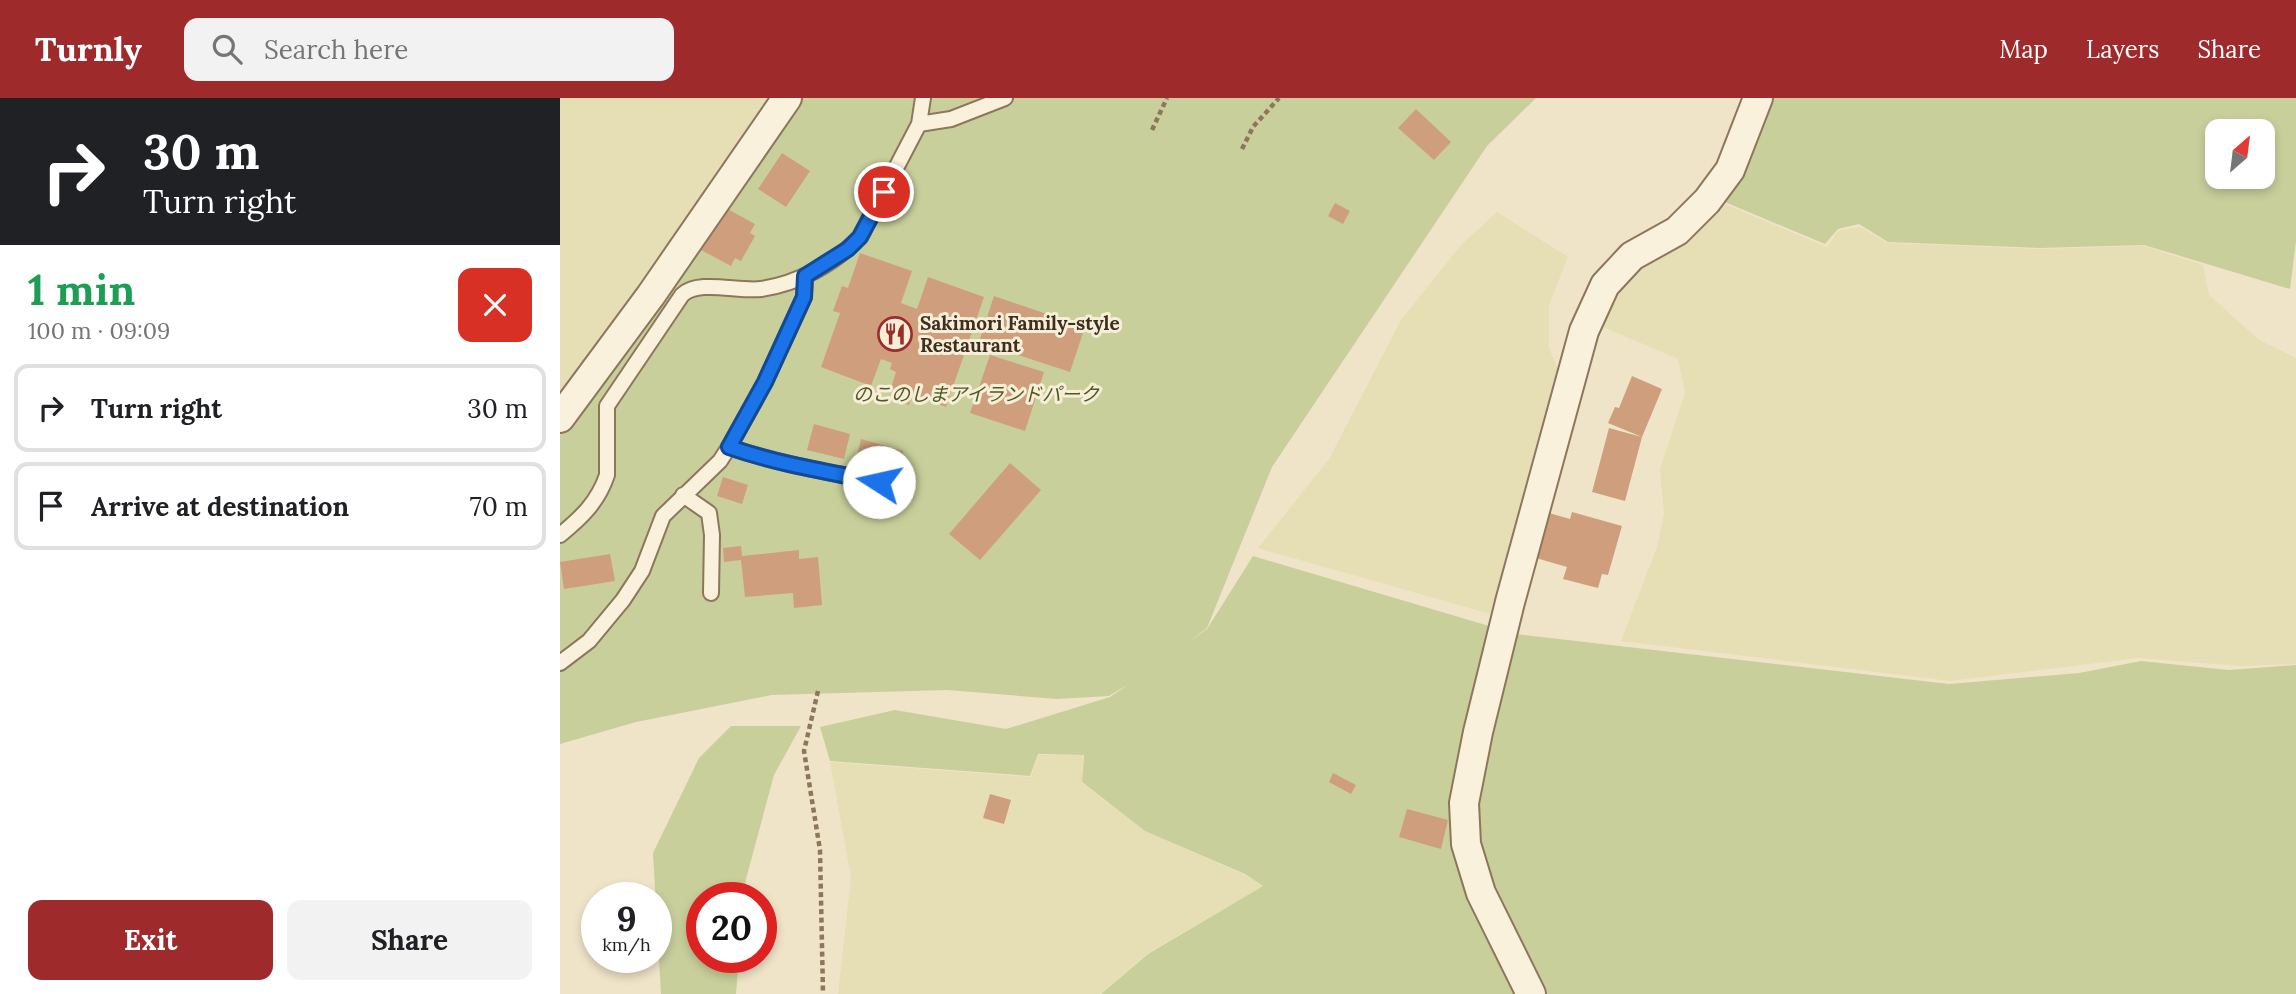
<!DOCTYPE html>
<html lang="en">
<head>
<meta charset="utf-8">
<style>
  :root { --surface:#fff; --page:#f2f2f2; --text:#202124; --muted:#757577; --line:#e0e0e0; --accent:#9e2a2b }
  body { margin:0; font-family:Lora,"Noto Sans JP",serif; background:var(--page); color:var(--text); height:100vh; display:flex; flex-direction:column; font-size:26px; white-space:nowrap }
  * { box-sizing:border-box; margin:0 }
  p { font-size:23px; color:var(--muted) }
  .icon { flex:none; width:38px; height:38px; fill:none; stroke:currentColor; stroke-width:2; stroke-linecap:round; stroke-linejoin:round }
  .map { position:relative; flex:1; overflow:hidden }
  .details { display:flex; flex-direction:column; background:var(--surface); width:560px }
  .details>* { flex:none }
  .guide { background:#202124; color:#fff; overflow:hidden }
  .needle { width:46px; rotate:28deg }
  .buttons { position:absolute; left:1645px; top:21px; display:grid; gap:14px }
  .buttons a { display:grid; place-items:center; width:70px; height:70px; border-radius:14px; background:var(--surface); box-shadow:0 4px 10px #0003; font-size:35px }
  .speed { position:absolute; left:21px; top:784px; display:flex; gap:14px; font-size:35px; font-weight:700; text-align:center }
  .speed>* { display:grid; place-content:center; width:91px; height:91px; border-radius:50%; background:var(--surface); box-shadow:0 4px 10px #0003; line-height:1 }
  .speed small { font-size:18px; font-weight:400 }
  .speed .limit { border:10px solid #d22; background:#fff; color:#111 }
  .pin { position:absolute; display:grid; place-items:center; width:60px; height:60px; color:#fff; margin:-30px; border:4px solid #fff; border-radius:50%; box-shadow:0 2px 7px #0007 }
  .me { position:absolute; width:77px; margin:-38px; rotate:280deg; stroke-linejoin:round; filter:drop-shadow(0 0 5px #0008) }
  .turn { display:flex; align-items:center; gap:24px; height:147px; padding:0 28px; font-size:32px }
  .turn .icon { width:91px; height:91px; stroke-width:2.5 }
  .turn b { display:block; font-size:49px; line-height:60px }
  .round { display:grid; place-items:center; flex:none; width:74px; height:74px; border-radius:14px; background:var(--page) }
  .head { display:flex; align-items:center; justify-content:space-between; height:119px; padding:0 28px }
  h1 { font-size:42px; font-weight:700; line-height:52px; color:#1e9e55 }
  .cta { display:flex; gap:14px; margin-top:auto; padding:14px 28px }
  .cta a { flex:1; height:80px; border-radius:14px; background:var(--accent); color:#fff; font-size:28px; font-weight:700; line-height:80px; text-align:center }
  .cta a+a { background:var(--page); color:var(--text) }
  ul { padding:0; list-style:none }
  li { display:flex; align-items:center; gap:21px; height:88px; margin:0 14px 10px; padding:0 14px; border:4px solid var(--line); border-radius:14px }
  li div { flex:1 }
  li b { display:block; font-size:26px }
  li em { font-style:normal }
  header { display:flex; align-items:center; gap:42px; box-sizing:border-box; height:98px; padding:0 35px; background:var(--accent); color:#fff }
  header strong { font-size:33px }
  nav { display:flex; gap:38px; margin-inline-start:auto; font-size:24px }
  .search { width:490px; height:63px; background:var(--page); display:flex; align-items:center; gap:18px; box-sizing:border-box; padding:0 24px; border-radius:14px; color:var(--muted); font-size:26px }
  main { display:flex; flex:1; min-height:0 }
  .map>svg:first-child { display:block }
  .farmland { fill:#e6deb5 }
  .green { fill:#c9cf9b; fill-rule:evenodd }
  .building { fill:#cf9f7d }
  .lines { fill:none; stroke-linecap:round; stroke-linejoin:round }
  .service-casing { stroke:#8d765c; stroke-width:18 }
  .minor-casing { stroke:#8d765c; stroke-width:32 }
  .path { stroke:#8d765c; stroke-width:4.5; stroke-dasharray:5 3.5; stroke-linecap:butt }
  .service { stroke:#faf1dc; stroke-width:14 }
  .minor { stroke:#faf1dc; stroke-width:28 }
  .route-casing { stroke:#114b97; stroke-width:18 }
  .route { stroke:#1a73e8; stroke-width:12 }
  .labels { text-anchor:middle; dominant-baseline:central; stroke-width:6; stroke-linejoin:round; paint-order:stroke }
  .poi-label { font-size:19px; font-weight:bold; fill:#3d2e20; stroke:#f7eed8; text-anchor:start }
  .park-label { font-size:19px; font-style:italic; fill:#4d5a26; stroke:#f7eed8 }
</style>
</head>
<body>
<header>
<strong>Turnly</strong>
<div class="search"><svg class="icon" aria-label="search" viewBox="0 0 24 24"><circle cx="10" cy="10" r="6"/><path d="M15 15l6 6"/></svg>Search here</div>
<nav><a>Map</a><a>Layers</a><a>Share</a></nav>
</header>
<main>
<section class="details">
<div class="guide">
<div class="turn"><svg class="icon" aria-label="right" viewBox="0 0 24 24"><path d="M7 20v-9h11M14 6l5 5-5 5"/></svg><div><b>30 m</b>Turn right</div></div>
</div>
<div class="head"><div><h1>1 min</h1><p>100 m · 09:09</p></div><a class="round" style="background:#d93025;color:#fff"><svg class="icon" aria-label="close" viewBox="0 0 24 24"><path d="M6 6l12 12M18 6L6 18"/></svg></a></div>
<ul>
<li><svg class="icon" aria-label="right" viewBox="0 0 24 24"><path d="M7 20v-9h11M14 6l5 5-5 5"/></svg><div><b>Turn right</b></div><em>30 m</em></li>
<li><svg class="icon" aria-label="arrive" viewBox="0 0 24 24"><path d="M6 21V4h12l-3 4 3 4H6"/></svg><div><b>Arrive at destination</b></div><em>70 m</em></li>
</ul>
<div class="cta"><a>Exit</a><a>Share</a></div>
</section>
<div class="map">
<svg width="1736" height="896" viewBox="0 0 1736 896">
  <rect width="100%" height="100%" fill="#f0e4c8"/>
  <path class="farmland" d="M0 0H218L0 312Z
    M1158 103 1267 149 1279 132 1300 129 1328 145 1480 151 1584 148 1643 167 1649 197 1699 242 1736 260V566L1681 568 1578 560 1390 583 1061 543 1097 449 1104 416 1100 371 1125 295 1118 261 1041 228 1061 193 1086 159Z
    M937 114 1008 159 989 207V250L1001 278 930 516 698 450 769 361 841 222 902 146Z
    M478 657H523L522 685 585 733 685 777 703 788 588 855 540 896H278L291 779 270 664 471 679Z"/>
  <path class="green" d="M236 0H976L927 48 712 369 647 530 630 543 647 531 693 458 956 536 1389 586 1519 575 1581 563 1669 572 1736 567V896H541L588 856 703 788 685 776 585 733 522 684 524 657 478 656 470 678 270 663 260 629 335 612 446 631 550 599 569 586 549 598 497 601 387 592 212 597 76 624 0 646V337Z
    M1206 0H1736V143L1730 191 1584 147 1480 150 1328 144 1299 126 1278 131 1265 146 1160 102ZM1657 33H1703V79H1657Z
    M171 628H241L214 677 186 781 184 800H142V859H179L176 896H101L93 755 139 660Z"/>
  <path class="building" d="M856 11 891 44 874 62 838 30Z
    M222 55 250 73 226 109 198 91Z
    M775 105 790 113 783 126 768 118Z
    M164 109 195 126 190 135 195 138 181 163 175 160 171 168 141 152Z
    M300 155 352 173 341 205 357 211 368 179 424 199 386 309 352 296 349 307 332 301 336 291 331 290 336 274 330 271 332 265 321 261 311 288 261 269 280 215 273 213 282 188 288 190Z
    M434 198 525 229 510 274 419 244Z
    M430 257 484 274 465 333 410 315Z
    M1072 278 1102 291 1082 339 1048 325 1055 309 1059 310Z
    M254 326 290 336 284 361 247 352Z
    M1049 330 1082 339 1065 403 1032 394Z
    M301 341 343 353 336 378 295 367Z
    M450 365 481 392 420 462 389 436Z
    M163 379 188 387 182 406 157 398Z
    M1012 414 1062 428 1048 477 1042 476 1038 490 1003 481 1007 469 976 460 989 415 1010 421Z
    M181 448 182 458 239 452V461L258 459 262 507 234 510 233 495 185 499 181 462 164 464 163 450Z
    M50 456 55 483 4 491 0 464Z
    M773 675 796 687 791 696 769 684Z
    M430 696 451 702 444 726 423 720Z
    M847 711 888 722 881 751 839 739Z"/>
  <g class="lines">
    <g class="service-casing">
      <path id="service" d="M359 26 391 21 445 0
        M169 349C218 366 268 374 319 384
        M123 397 149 415 152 437 151 495
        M0 437C21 420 38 404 47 377V308L122 197C138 181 178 194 201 191 237 186 274 166 300 139L359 26 363 0
        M0 565 29 543 63 502 82 473 103 418 160 363 169 349 205 284 244 199 245 178"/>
    </g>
    <g class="minor-casing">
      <path id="minor" d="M0 320 91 197 227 0
        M971 896 921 795 906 746 904 705 918 634 950 504 1024 233 1045 187 1072 158 1117 133 1147 103 1170 72 1198 0"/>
    </g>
    <path class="path" d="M592 32 607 0
      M682 51 693 29 719 0
      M258 593 244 653 260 752 263 896"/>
    <use href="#service" class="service"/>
    <use href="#minor" class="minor"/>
  </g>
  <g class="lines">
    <g class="route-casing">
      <path id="route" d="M319 384C268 374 218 366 169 349L205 284 244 199 245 178 288 151 300 139 324 94"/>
    </g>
    <use href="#route" class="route"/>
  </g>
  <defs>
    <g id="restaurant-ring" transform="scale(1.75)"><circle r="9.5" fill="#f7eed8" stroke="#9e2a2b" stroke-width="1.5"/><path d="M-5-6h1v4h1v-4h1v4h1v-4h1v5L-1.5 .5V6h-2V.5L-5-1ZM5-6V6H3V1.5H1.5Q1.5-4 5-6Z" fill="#9e2a2b"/></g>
  </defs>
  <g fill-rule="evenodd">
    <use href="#restaurant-ring" x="335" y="236"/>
  </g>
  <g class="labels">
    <g class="poi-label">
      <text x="360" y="225">Sakimori Family-style<tspan x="360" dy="22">Restaurant</tspan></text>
    </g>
    <g class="park-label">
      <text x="416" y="296">のこのしまアイランドパーク</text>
    </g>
  </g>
</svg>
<div class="buttons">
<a><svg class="needle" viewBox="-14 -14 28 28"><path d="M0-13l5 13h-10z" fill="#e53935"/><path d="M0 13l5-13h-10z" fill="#757577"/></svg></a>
</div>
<div class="speed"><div>9<small>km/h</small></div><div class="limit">20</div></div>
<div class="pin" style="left:324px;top:94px;background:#d93025"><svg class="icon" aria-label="arrive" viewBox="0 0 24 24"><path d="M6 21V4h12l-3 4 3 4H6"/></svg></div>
<svg class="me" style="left:319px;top:384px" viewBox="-20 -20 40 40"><circle r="19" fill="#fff"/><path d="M0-13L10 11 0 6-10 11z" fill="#1a73e8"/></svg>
</div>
</main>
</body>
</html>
